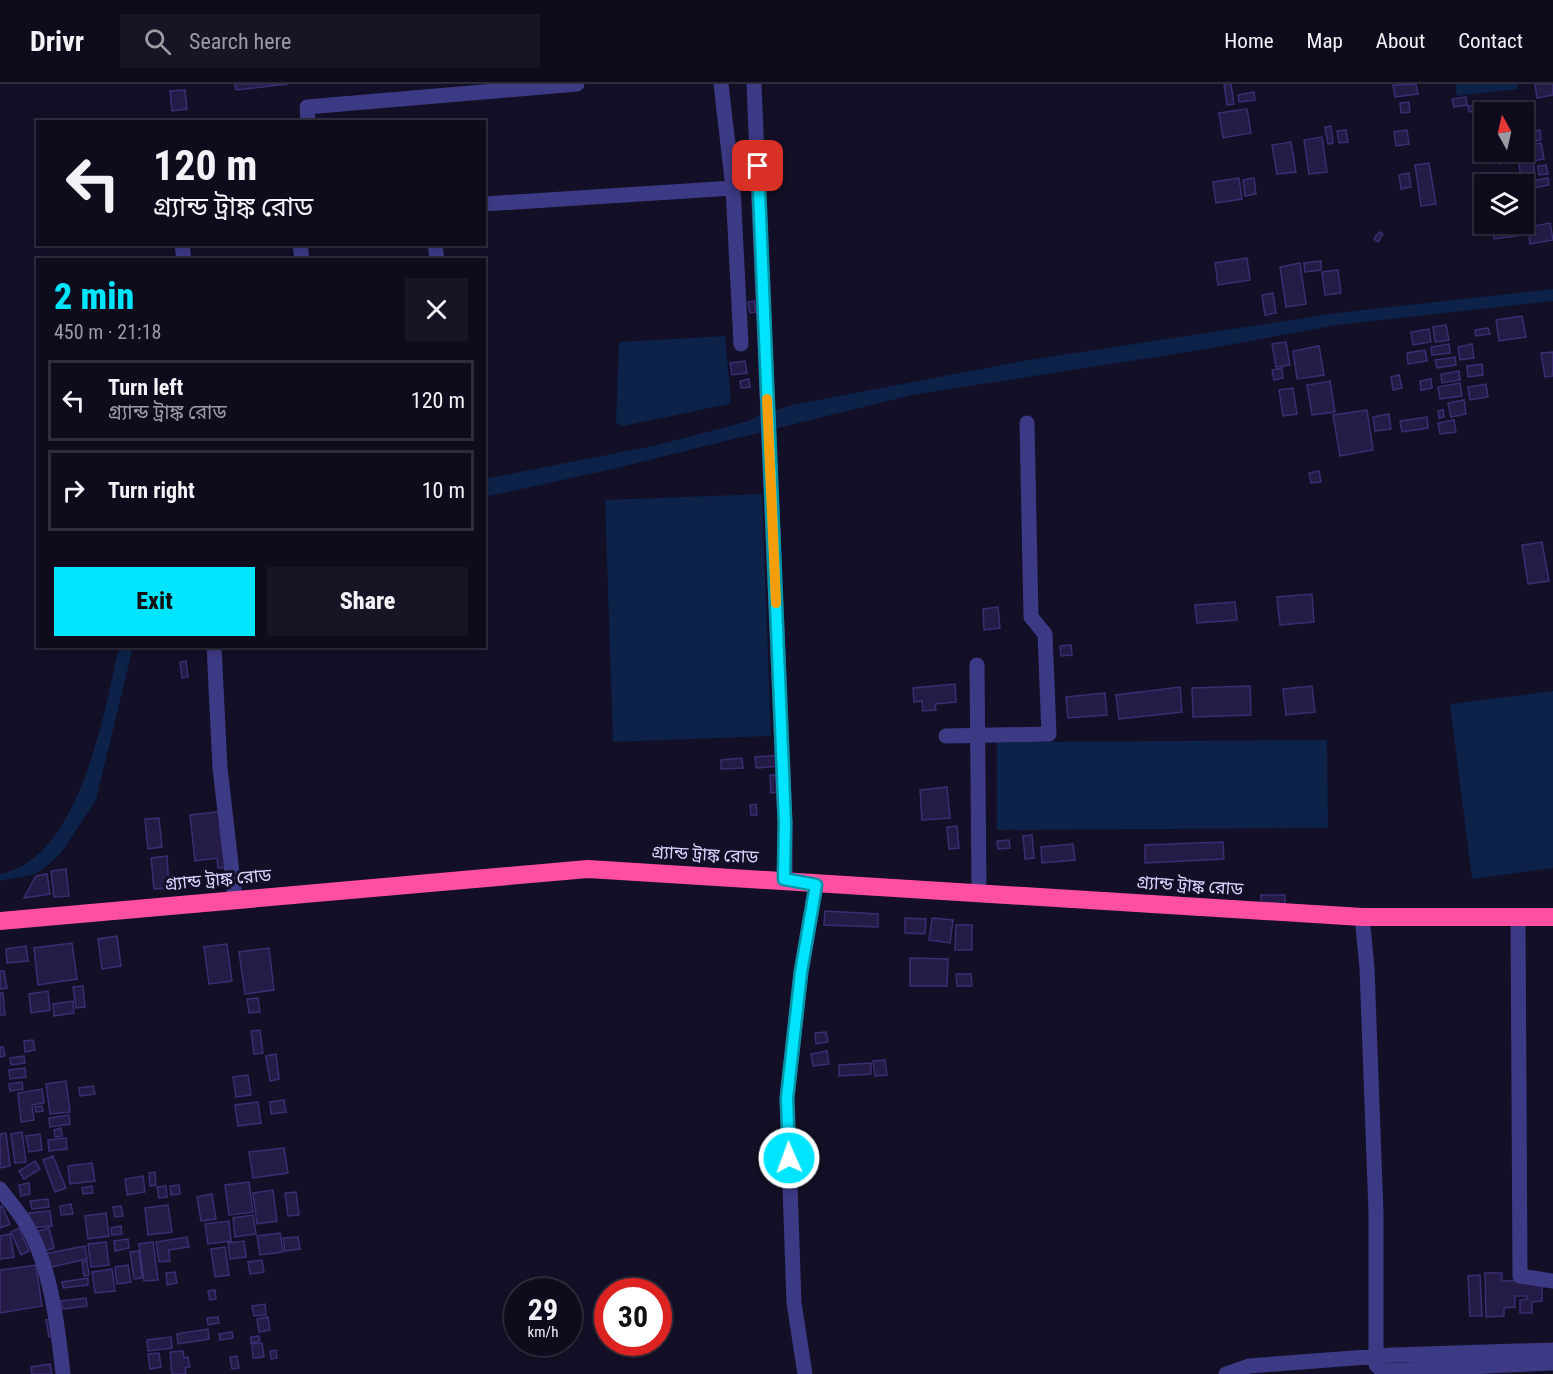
<!DOCTYPE html>
<html lang="en">
<head>
<meta charset="utf-8">
<style>
  :root { --surface:#0e0b1c; --page:#171425; --text:#f1f3f6; --muted:#9b9ba3; --line:#2e2b3b; --accent:#00e5ff }
  body { margin:0; font-family:"Roboto Condensed","Noto Sans Bengali",sans-serif; background:var(--page); color:var(--text); height:100vh; display:flex; flex-direction:column; font-size:22px; white-space:nowrap }
  * { box-sizing:border-box; margin:0 }
  p { font-size:20px; color:var(--muted) }
  .icon { flex:none; width:33px; height:33px; fill:none; stroke:currentColor; stroke-width:2; stroke-linecap:round; stroke-linejoin:round }
  .map { position:relative; flex:1; overflow:hidden }
  .panel { position:absolute; left:36px; top:174px; width:450px; height:390px; display:flex; flex-direction:column; background:var(--surface); border-radius:0px; box-shadow:0 3px 9px #0003,0 0 0 2px var(--line) }
  .panel>* { flex:none }
  .banner { position:absolute; left:36px; top:36px; width:450px; height:126px; border-radius:0px; box-shadow:0 3px 9px #0003,0 0 0 2px var(--line); background:#0e0b1c; color:var(--text); overflow:hidden }
  .needle { width:39px; rotate:352deg }
  .tools { position:absolute; left:1474px; top:18px; display:grid; gap:12px }
  .tools a { display:grid; place-items:center; width:60px; height:60px; border-radius:0px; background:var(--surface); box-shadow:0 3px 9px #0003,0 0 0 2px var(--line); font-size:30px }
  .speed { position:absolute; left:504px; top:1194px; display:flex; gap:12px; font-size:30px; font-weight:700; text-align:center }
  .speed>* { display:grid; place-content:center; width:78px; height:78px; border-radius:50%; background:var(--surface); box-shadow:0 3px 9px #0003,0 0 0 2px var(--line); line-height:1 }
  .speed small { font-size:15px; font-weight:400 }
  .speed .limit { border:9px solid #d22; background:#fff; color:#111 }
  .pin { position:absolute; display:grid; place-items:center; width:51px; height:51px; color:#fff; margin:-26px; border-radius:12px; box-shadow:0 3px 9px #0006 }
  .me { position:absolute; width:66px; margin:-33px; rotate:358deg; stroke-linejoin:round; filter:drop-shadow(0 0 4px #0008) }
  .turn { display:flex; align-items:center; gap:21px; height:126px; padding:0 18px; font-size:27px }
  .turn .icon { width:78px; height:78px; stroke-width:2.5 }
  .turn b { display:block; font-size:42px; line-height:51px }
  .round { display:grid; place-items:center; flex:none; width:63px; height:63px; border-radius:0px; background:var(--page) }
  .headline { display:flex; align-items:center; justify-content:space-between; height:102px; padding:0 18px }
  h1 { font-size:36px; font-weight:800; line-height:45px; color:var(--accent) }
  .cta { display:flex; gap:12px; margin-top:auto; padding:12px 18px }
  .cta a { flex:1; height:69px; border-radius:0px; background:var(--accent); color:#111; font-size:24px; font-weight:800; line-height:69px; text-align:center }
  .cta a+a { background:var(--page); color:var(--text) }
  ul { padding:0; list-style:none }
  li { display:flex; align-items:center; gap:18px; height:81px; margin:0 12px 9px; padding:0 6px; border:3px solid var(--line); border-radius:0px }
  li div { flex:1 }
  li b { display:block; font-size:22px }
  li em { font-style:normal }
  header { display:flex; align-items:center; gap:36px; box-sizing:border-box; height:84px; padding:0 30px; background:var(--surface); border-bottom:2px solid var(--line) }
  header strong { font-size:28px }
  nav { display:flex; gap:33px; margin-inline-start:auto; font-size:21px }
  .search { width:420px; height:54px; background:var(--page); display:flex; align-items:center; gap:15px; box-sizing:border-box; padding:0 21px; border-radius:0px; color:var(--muted); font-size:22px }
  .map>svg:first-child { display:block }
  .water { fill:#0c2248 }
  .building { fill:#241b47; stroke:#3b2d73; stroke-width:1.5 }
  .lines { fill:none; stroke-linecap:round; stroke-linejoin:round }
  .minor { stroke:#3d3a85; stroke-width:15 }
  .highway { stroke:#ff4fa3; stroke-width:18 }
  .route-casing { stroke:#0095a6; stroke-width:15 }
  .route { stroke:#00e5ff; stroke-width:10 }
  .slow { stroke:#f59e0b; stroke-width:10 }
  .labels { text-anchor:middle; dominant-baseline:central; stroke-width:6; stroke-linejoin:round; paint-order:stroke }
  .street-label { font-size:18px; fill:#d9d4ff; stroke:#130f26 }
</style>
</head>
<body>
<header>
<strong>Drivr</strong>
<div class="search"><svg class="icon" aria-label="search" viewBox="0 0 24 24"><circle cx="10" cy="10" r="6"/><path d="M15 15l6 6"/></svg>Search here</div>
<nav><a>Home</a><a>Map</a><a>About</a><a>Contact</a></nav>
</header>
<div class="map">
<svg width="1553" height="1290" viewBox="0 0 1553 1290">
  <rect width="100%" height="100%" fill="#130f26"/>
  <path class="water" d="M1455 0H1517L1518 5 1457 12Z
    M1553 205V217L1337 241 1207 265 912 311 617 384 485 413V395L657 361 749 337 759 331 792 321 1029 276 1344 228Z
    M725 252 731 316 729 320 623 342 616 339 619 258Z
    M762 410 771 652 613 658 605 416Z
    M119 563H133L96 716 61 769 43 785 35 790 0 797V790C80 775 104 629 119 563Z
    M1553 607V784L1472 795 1450 620Z
    M1327 656 1328 744 997 746V658Z"/>
  <path class="building" d="M235 0H288L236 6Z
    M1224 0H1231L1234 20 1227 21Z
    M1416 0 1418 10 1395 13 1393 1Z
    M1535 0H1553V11L1537 14Z
    M185 6 187 25 172 27 170 7Z
    M1254 8 1255 16 1239 18 1238 11Z
    M1466 13 1467 21 1454 23 1452 15Z
    M1409 18 1410 28 1401 29 1400 19Z
    M1493 18 1494 24 1469 28 1468 22Z
    M1247 25 1251 49 1223 54 1219 29Z
    M1331 42 1333 59 1328 60 1325 43Z
    M1346 46 1348 58 1339 59 1337 47Z
    M1407 46 1409 60 1396 62 1394 48Z
    M1540 46 1541 56 1536 57 1534 47Z
    M1322 53 1327 88 1309 90 1304 56Z
    M1291 58 1296 88 1277 90 1272 61Z
    M1541 59 1544 75 1522 79 1520 68H1524V62Z
    M1516 68 1518 77 1499 80 1497 69Z
    M751 73 752 81 738 83 737 75Z
    M1533 78 1535 91 1521 93 1519 80Z
    M1429 79 1436 120 1421 122 1415 81Z
    M1546 81 1548 90 1539 91 1538 82Z
    M1409 89 1411 103 1401 105 1399 91Z
    M1239 94 1242 115 1216 119 1213 98Z
    M1254 94 1256 110 1245 112 1243 96Z
    M1548 94 1549 101 1533 104 1532 97Z
    M1534 125 1535 131 1529 132 1528 126Z
    M1550 139 1553 156 1530 160 1528 143Z
    M1491 140H1523L1525 151 1494 155Z
    M1379 148 1383 150 1378 158 1374 155Z
    M1247 174 1250 196 1218 201 1215 179Z
    M1321 177V186L1305 188 1304 179Z
    M1300 179 1306 220 1286 223 1280 183Z
    M1338 186 1341 209 1325 211 1322 188Z
    M1273 209 1276 229 1265 231 1262 211Z
    M754 217 756 228 750 229 748 218Z
    M1522 232 1526 253 1499 257 1496 236Z
    M1446 241 1449 256 1435 258 1433 243Z
    M1488 244 1490 250 1476 252 1475 246Z
    M1429 245 1431 258 1413 261 1411 248Z
    M1286 258 1290 281 1276 283 1272 260Z
    M1449 260 1450 269 1432 271 1431 263Z
    M1472 260 1474 274 1460 276 1458 263Z
    M1319 262 1324 291 1297 295 1293 267Z
    M1425 266 1427 277 1408 280 1407 269Z
    M1553 268V292L1545 293 1541 269Z
    M1455 273 1456 281 1437 284 1435 276Z
    M745 277 747 289 732 291 730 279Z
    M1482 280 1483 291 1468 293 1467 282Z
    M1282 284 1283 294 1274 296 1272 286Z
    M1459 287 1460 296 1442 299 1441 290Z
    M1399 291 1402 304 1393 306 1391 293Z
    M749 295 750 303 741 304 740 297Z
    M1431 295 1432 304 1421 306 1420 297Z
    M1330 297 1335 328 1312 331 1307 301Z
    M1460 299 1462 312 1440 315 1438 303Z
    M1486 300 1488 313 1470 316 1468 303Z
    M1293 304 1297 330 1283 332 1279 306Z
    M1464 316 1466 330 1451 333 1448 319Z
    M1367 326 1373 366 1340 372 1333 331Z
    M1443 326 1444 333 1439 334 1438 327Z
    M1389 330 1391 345 1375 347 1373 333Z
    M1427 333 1428 344 1402 348 1400 337Z
    M1454 336 1456 348 1440 350 1438 339Z
    M1319 387 1321 398 1311 399 1309 389Z
    M1542 458 1549 497 1528 500 1522 461Z
    M1312 510 1314 538 1280 541 1277 513Z
    M1235 518 1237 536 1197 539 1195 521Z
    M998 523 1000 544 984 546 983 525Z
    M1071 561 1072 571 1061 572 1060 562Z
    M186 577 188 593 182 594 180 578Z
    M955 600 956 618 935 620 936 626 923 627 922 617 914 618 913 604Z
    M1250 602 1251 631 1193 633 1192 604Z
    M1312 602 1315 628 1286 631 1283 605Z
    M1180 603 1182 628 1119 635 1116 611Z
    M1105 609 1107 631 1068 634 1066 613Z
    M781 671 782 682 756 684 755 673Z
    M742 674 743 684 721 685V676Z
    M770 691H776L778 708 771 709Z
    M947 703 950 734 922 736 920 706Z
    M756 720 757 731H751L750 721Z
    M225 727 231 783 218 784 217 774 195 777 190 731Z
    M159 734 162 763 148 765 145 735Z
    M957 742 959 764 949 765 947 743Z
    M1032 751 1034 774 1025 775 1023 752Z
    M1009 756 1010 764 998 765 997 757Z
    M1223 758 1224 775 1145 779V761Z
    M1073 760 1075 776 1042 779 1041 763Z
    M167 772 169 804 154 805 151 774Z
    M66 785 69 812 54 813 51 787Z
    M47 790 50 810 24 814 36 792Z
    M1261 811H1285V821H1261Z
    M825 827 878 830V843L824 841Z
    M905 834 926 835 925 850 905 849Z
    M932 834 953 836 950 859 929 856Z
    M956 841H972V866H955Z
    M117 852 121 882 102 885 98 855Z
    M72 859 77 895 38 901 34 864Z
    M227 860 232 897 209 900 204 863Z
    M26 862 28 877 7 879 6 865Z
    M269 864 274 906 245 910 239 868Z
    M910 874 948 875 947 902H910Z
    M0 887H4L7 904 0 905Z
    M956 890H971L972 902H957Z
    M83 902 85 923 76 924 73 903Z
    M48 907 50 926 31 929 29 910Z
    M0 909H3L5 931H0Z
    M258 914 260 928 249 929 247 915Z
    M73 917 74 929 54 932 53 920Z
    M260 946 263 969 254 970 251 947Z
    M826 948 828 958 816 960 815 949Z
    M33 956 35 966 25 968 24 957Z
    M0 963H3L5 972 0 973Z
    M827 967 829 980 813 982 811 970Z
    M276 970 279 995 270 997 266 972Z
    M24 972 25 979 11 981 10 974Z
    M885 976 887 991 875 992 873 977Z
    M871 979V990L839 992V981Z
    M25 984 26 993 10 995 9 986Z
    M248 991 251 1011 236 1013 233 993Z
    M66 997 70 1028 50 1030 46 1000Z
    M22 998 23 1005 10 1007 9 1000Z
    M93 1002 95 1010 80 1012 79 1004Z
    M42 1005 44 1019 32 1021 34 1036 21 1038 18 1009Z
    M284 1016 286 1028 271 1030 270 1018Z
    M258 1018 261 1039 238 1042 235 1021Z
    M42 1022 43 1027 36 1028 35 1023Z
    M69 1031 70 1040 50 1043 49 1034Z
    M61 1044 62 1052 55 1053 54 1046Z
    M22 1048 26 1078 15 1079 11 1050Z
    M6 1049 10 1082 0 1084V1050Z
    M40 1050 42 1066 29 1068 26 1052Z
    M66 1054 67 1065 49 1067 48 1056Z
    M284 1064 288 1089 253 1094 249 1068Z
    M53 1072 66 1104 55 1108 43 1076Z
    M35 1077 40 1085 24 1095 19 1087Z
    M92 1079 95 1097 70 1100 68 1082Z
    M155 1088 156 1101 150 1102 149 1089Z
    M143 1092 145 1108 127 1111 125 1095Z
    M249 1098 253 1128 229 1131 225 1101Z
    M29 1099 30 1110 21 1112 19 1101Z
    M179 1101 180 1110 171 1111 170 1102Z
    M92 1102 93 1109 83 1110 82 1104Z
    M166 1102 167 1113 159 1114 157 1103Z
    M273 1106 277 1137 257 1140 253 1109Z
    M296 1108 299 1131 288 1132 285 1109Z
    M212 1110 216 1135 201 1137 197 1113Z
    M48 1115 49 1123 32 1125 30 1117Z
    M71 1120 73 1130 61 1131 60 1122Z
    M168 1121 172 1148 148 1151 145 1124Z
    M2 1122 10 1140 0 1144V1123Z
    M121 1122 123 1132 115 1133 113 1123Z
    M50 1127 52 1142 31 1144 29 1129Z
    M106 1129 109 1152 88 1155 85 1132Z
    M253 1131 256 1150 235 1153 233 1134Z
    M229 1137 231 1157 208 1160 205 1140Z
    M121 1142 122 1150 112 1151 111 1144Z
    M19 1144 29 1167 21 1171 11 1148Z
    M49 1144 54 1164 41 1168 35 1148Z
    M280 1149 283 1168 260 1171 257 1152Z
    M10 1150 14 1173 0 1175V1152Z
    M187 1153 189 1163 169 1166 170 1177 159 1178 156 1158Z
    M298 1153 300 1165 285 1167 283 1154Z
    M128 1155 129 1164 115 1167 114 1157Z
    M244 1157 246 1173 230 1175 228 1159Z
    M106 1158 109 1181 91 1183 88 1160Z
    M153 1158 158 1196 144 1197 139 1160Z
    M85 1162 87 1175 47 1184 44 1170Z
    M225 1163 229 1191 215 1193 211 1165Z
    M139 1167 142 1194 134 1195 130 1168Z
    M262 1176 264 1188 250 1190 248 1178Z
    M87 1177 89 1191 84 1192 82 1178Z
    M36 1181 42 1222 0 1229V1186Z
    M128 1181 131 1198 117 1200 115 1183Z
    M112 1185 115 1207 95 1209 92 1188Z
    M175 1188 177 1199 167 1201 166 1189Z
    M1485 1189H1502V1197L1542 1196V1217L1532 1218V1229H1520V1216L1527 1215V1212H1515V1223L1504 1224V1232L1486 1233Z
    M1480 1191 1482 1232H1470L1468 1192Z
    M88 1194V1201L63 1204 62 1198Z
    M215 1206 216 1215 210 1216 208 1207Z
    M86 1214 87 1222 63 1225 61 1217Z
    M265 1220 266 1231 254 1232 252 1222Z
    M218 1233 219 1239 208 1241 207 1234Z
    M268 1233 270 1246 259 1248 257 1235Z
    M53 1235 56 1252 49 1253 46 1236Z
    M208 1245 209 1255 178 1260 177 1250Z
    M232 1248 233 1254 220 1256 219 1250Z
    M259 1252 260 1257 251 1259V1253Z
    M171 1253 172 1264 148 1267 147 1256Z
    M262 1259 264 1273 253 1274 252 1260Z
    M276 1266 277 1274 271 1275 270 1267Z
    M183 1267 184 1274 188 1273 190 1283 185 1284 186 1290H172L170 1268Z
    M159 1269 161 1283 150 1285 148 1270Z
    M237 1272 239 1284 232 1285 230 1273Z
    M50 1280 52 1290H32L31 1283Z"/>
  <g class="lines">
    <path class="minor" d="M721 0 733 104
      M754 0 785 739V795
      M308 38 307 23 577 0
      M484 120 733 104 741 260
      M182 160 184 176
      M300 160 302 176
      M435 160 437 176
      M214 562 220 684 235 814
      M977 581 979 808
      M946 652 1049 650 1045 550 1031 533 1027 339
      M1362 833 1367 884 1376 1129V1281L1383 1287 1553 1279
      M1518 833 1520 1192 1553 1197
      M0 1105C9 1117 20 1129 27 1142 51 1183 58 1244 63 1290
      M805 1290 794 1219 787 1014 801 888 816 801
      M1226 1290 1249 1282 1393 1271 1553 1266"/>
    <path class="highway" d="M0 837 588 785 1362 833H1553"/>
  </g>
  <g class="lines">
    <g class="route-casing">
      <path id="route" d="M758 82 785 739 784 795 816 801 801 888 787 1014 789 1074"/>
    </g>
    <use href="#route" class="route"/>
    <path class="slow" d="M767 315 776 519"/>
  </g>
  <g class="labels">
    <g class="street-label">
      <text transform="translate(705 770) rotate(3)">গ্র্যান্ড ট্রাঙ্ক রোড</text>
      <text transform="translate(218 795) rotate(-5)">গ্র্যান্ড ট্রাঙ্ক রোড</text>
      <text transform="translate(1190 801) rotate(4)">গ্র্যান্ড ট্রাঙ্ক রোড</text>
    </g>
  </g>
</svg>
<div class="tools">
<a><svg class="needle" viewBox="-14 -14 28 28"><path d="M0-13l5 13h-10z" fill="#e53935"/><path d="M0 13l5-13h-10z" fill="#9b9ba3"/></svg></a>
<a><svg class="icon" aria-label="layers" viewBox="0 0 24 24"><path d="M12 4l9 5-9 5-9-5zM3 14l9 5 9-5"/></svg></a>
</div>
<div class="speed"><div>29<small>km/h</small></div><div class="limit">30</div></div>
<div class="pin" style="left:758px;top:82px;background:#d93025"><svg class="icon" aria-label="arrive" viewBox="0 0 24 24"><path d="M6 21V4h12l-3 4 3 4H6"/></svg></div>
<svg class="me" style="left:789px;top:1074px" viewBox="-20 -20 40 40"><circle r="17" fill="#00e5ff" stroke="#fff" stroke-width="3"/><path d="M0-11L8 9 0 5-8 9z" fill="#fff"/></svg>
<div class="banner">
<div class="turn"><svg class="icon" aria-label="left" viewBox="0 0 24 24"><path d="M17 20v-9H6M10 6l-5 5 5 5"/></svg><div><b>120 m</b>গ্র্যান্ড ট্রাঙ্ক রোড</div></div>
</div>
<section class="panel">
<div class="headline"><div><h1>2 min</h1><p>450 m · 21:18</p></div><a class="round"><svg class="icon" aria-label="close" viewBox="0 0 24 24"><path d="M6 6l12 12M18 6L6 18"/></svg></a></div>
<ul>
<li><svg class="icon" aria-label="left" viewBox="0 0 24 24"><path d="M17 20v-9H6M10 6l-5 5 5 5"/></svg><div><b>Turn left</b><p>গ্র্যান্ড ট্রাঙ্ক রোড</p></div><em>120 m</em></li>
<li><svg class="icon" aria-label="right" viewBox="0 0 24 24"><path d="M7 20v-9h11M14 6l5 5-5 5"/></svg><div><b>Turn right</b></div><em>10 m</em></li>
</ul>
<div class="cta"><a>Exit</a><a>Share</a></div>
</section>
</div>
</body>
</html>
